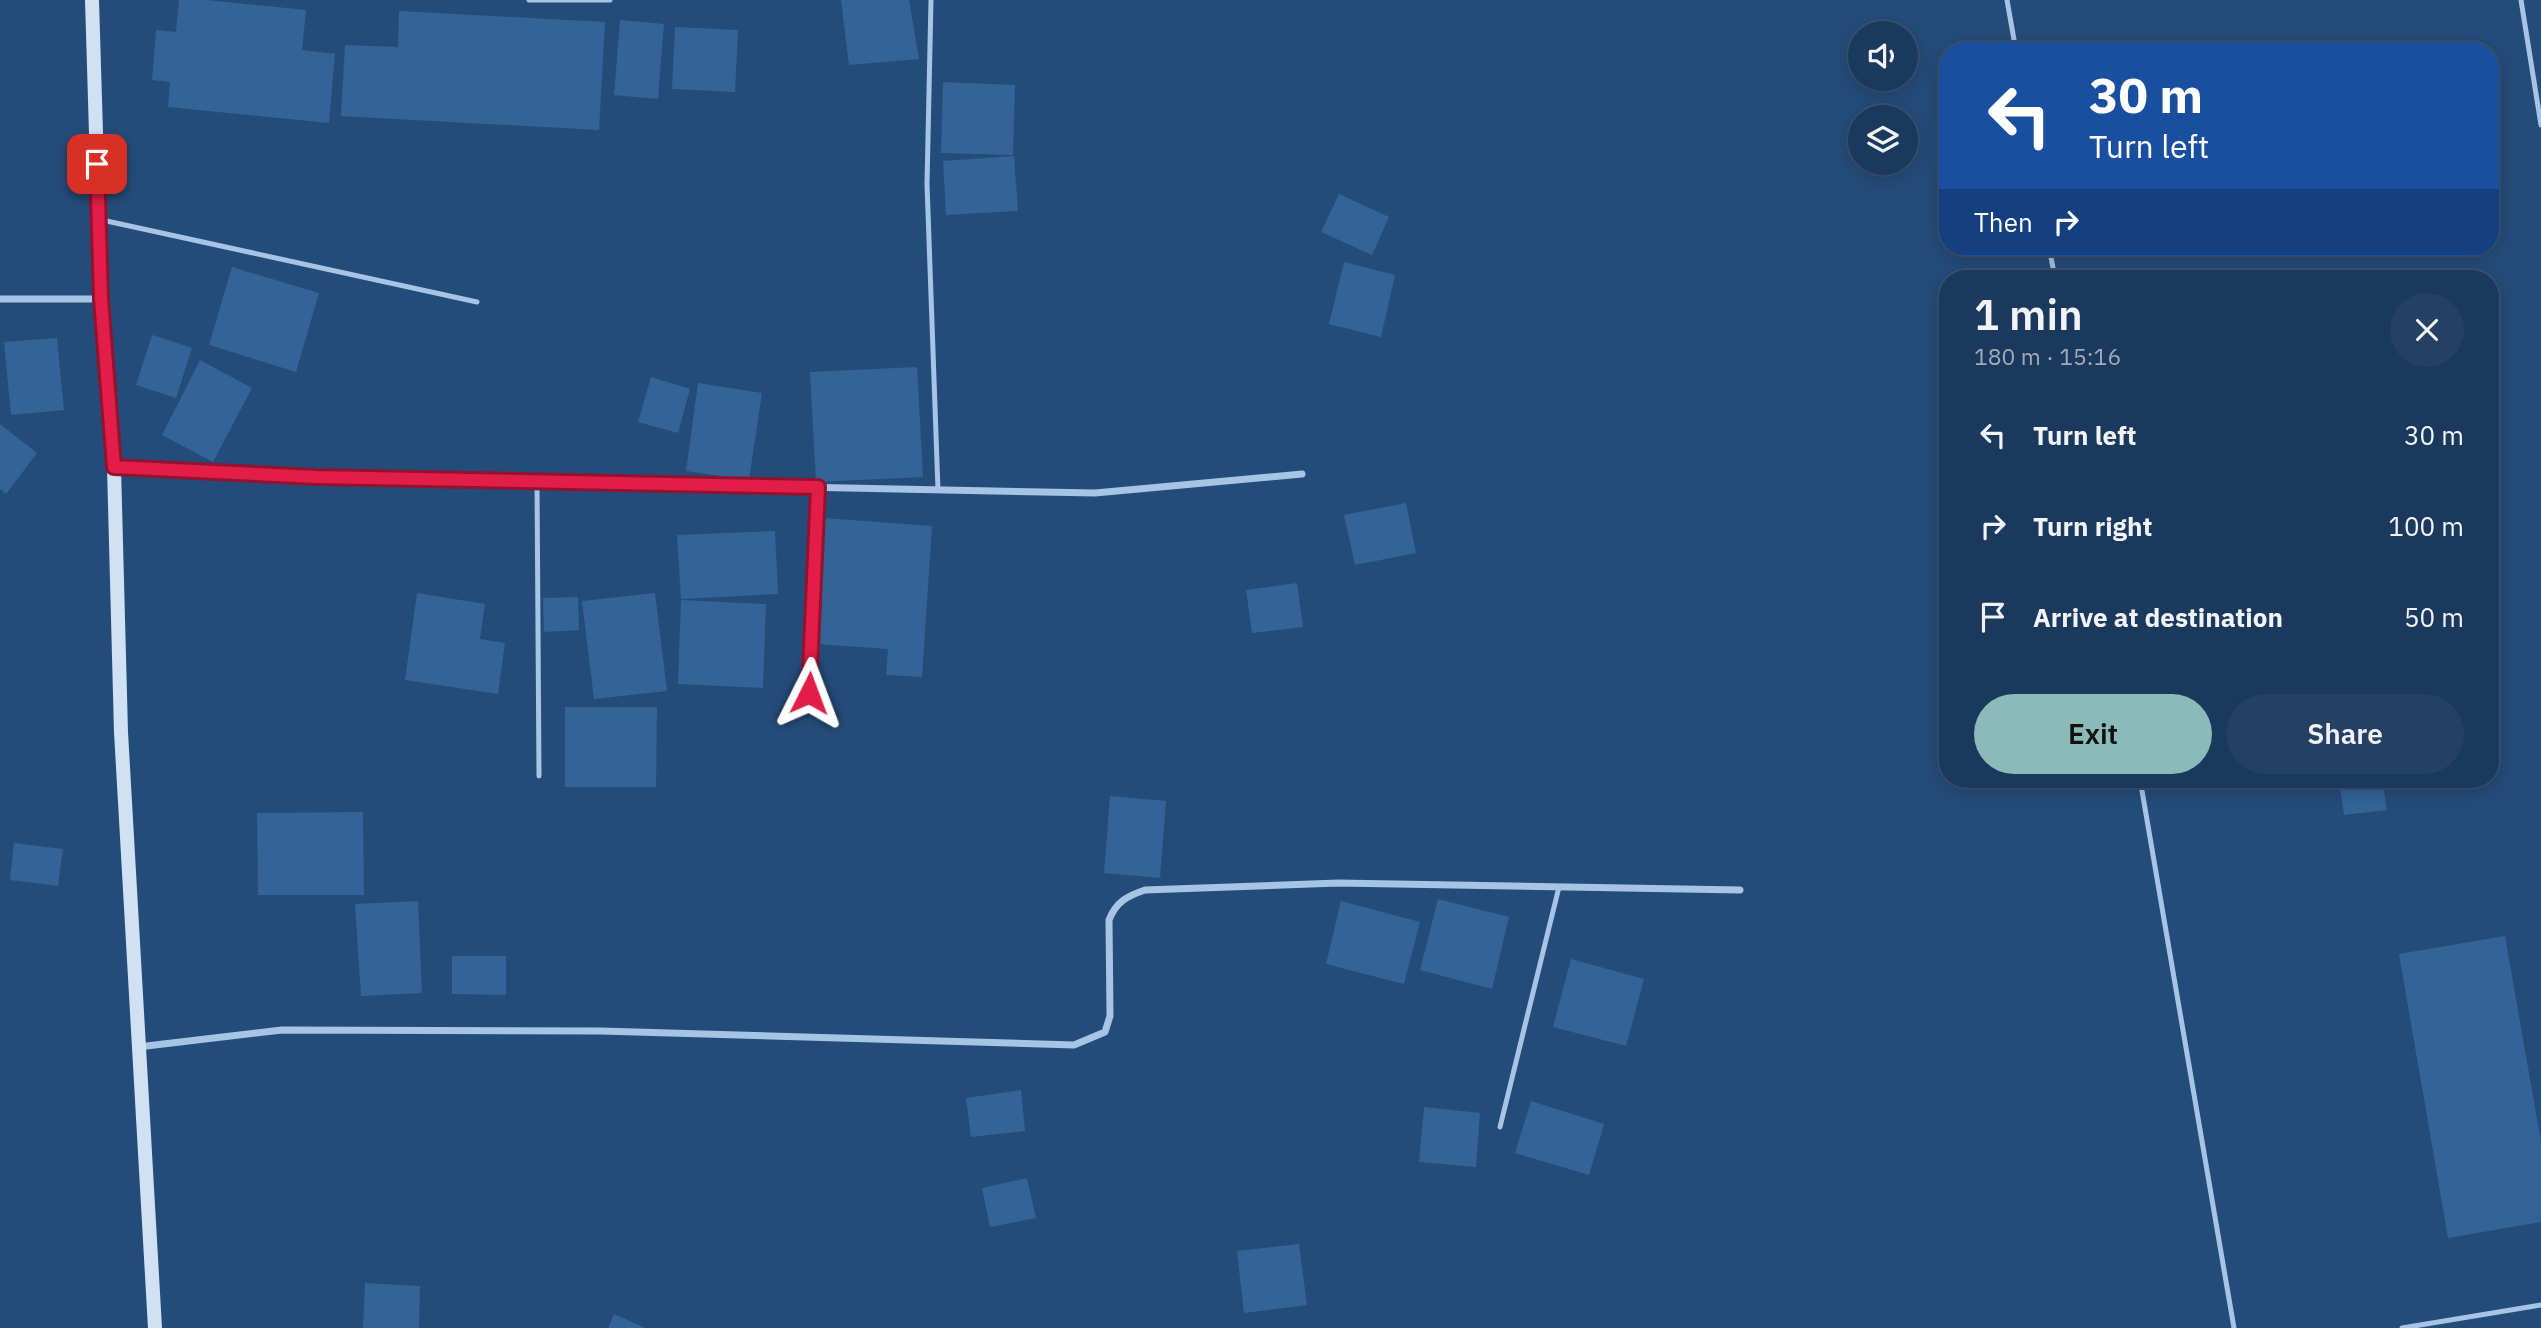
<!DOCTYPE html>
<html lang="en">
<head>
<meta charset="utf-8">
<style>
  :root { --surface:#1b395c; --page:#244062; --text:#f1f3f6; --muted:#a0acbb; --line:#395372; --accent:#8bbbb9 }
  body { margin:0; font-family:"IBM Plex Sans",sans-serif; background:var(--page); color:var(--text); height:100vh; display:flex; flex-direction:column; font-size:26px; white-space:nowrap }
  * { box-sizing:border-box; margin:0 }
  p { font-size:23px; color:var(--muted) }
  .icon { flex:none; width:38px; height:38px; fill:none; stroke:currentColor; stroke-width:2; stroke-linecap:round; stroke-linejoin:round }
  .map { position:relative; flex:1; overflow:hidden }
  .details { position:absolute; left:1939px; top:270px; width:560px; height:518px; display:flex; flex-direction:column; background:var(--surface); border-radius:28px; box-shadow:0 4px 18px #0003,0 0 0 2px var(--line) }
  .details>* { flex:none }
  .guide { position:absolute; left:1939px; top:42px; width:560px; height:214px; border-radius:28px; box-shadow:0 4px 18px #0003,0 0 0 2px var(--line); background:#1a4fa0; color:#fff; overflow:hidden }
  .controls { position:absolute; left:1848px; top:21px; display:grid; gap:14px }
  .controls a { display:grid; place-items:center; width:70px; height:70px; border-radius:50%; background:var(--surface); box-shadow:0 4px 18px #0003,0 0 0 2px var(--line); font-size:35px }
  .pin { position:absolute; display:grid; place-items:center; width:60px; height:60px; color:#fff; margin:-30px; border-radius:14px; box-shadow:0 4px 10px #0006 }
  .me { position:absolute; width:77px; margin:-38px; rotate:3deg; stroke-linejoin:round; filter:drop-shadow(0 0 5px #0008) }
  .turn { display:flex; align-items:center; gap:24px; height:147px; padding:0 35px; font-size:32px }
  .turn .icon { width:91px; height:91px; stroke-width:2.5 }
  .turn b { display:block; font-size:49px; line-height:60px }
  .then { display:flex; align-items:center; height:66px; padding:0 35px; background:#0003; gap:14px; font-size:26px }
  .round { display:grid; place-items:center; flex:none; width:74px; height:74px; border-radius:37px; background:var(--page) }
  .head { display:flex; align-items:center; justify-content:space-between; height:119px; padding:0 35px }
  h1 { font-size:42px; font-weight:600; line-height:52px }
  .action { display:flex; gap:14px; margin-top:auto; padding:14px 35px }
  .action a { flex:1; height:80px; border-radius:42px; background:var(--accent); color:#111; font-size:28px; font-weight:600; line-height:80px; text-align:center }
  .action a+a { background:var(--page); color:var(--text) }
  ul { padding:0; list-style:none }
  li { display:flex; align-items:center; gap:21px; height:91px; padding:0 35px }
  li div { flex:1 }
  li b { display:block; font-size:26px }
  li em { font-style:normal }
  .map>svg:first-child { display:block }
  .building { fill:#346397 }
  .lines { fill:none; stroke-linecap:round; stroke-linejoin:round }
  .lane { stroke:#a7c4e4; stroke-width:5 }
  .street { stroke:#a7c4e4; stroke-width:7 }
  .secondary { stroke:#d0e1f4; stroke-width:14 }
  .route-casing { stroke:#92132f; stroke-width:18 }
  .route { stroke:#e11d48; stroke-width:12 }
</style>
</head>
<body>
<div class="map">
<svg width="2541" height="1328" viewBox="0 0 2541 1328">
  <rect width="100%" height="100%" fill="#244c7a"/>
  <path class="building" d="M179 0H206L306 10 302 50 335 54 329 123 168 107 170 82 152 80 156 30 176 32Z
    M841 0H909L919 59 849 65Z
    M399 11 605 22 599 130 341 116 345 45 398 47Z
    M620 20 664 24 658 99 614 95Z
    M675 27 738 30 735 92 672 89Z
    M943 82 1015 85 1013 155 941 153Z
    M1014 156 1018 211 946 215 943 161Z
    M1339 194 1389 217 1372 255 1321 232Z
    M1344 262 1395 275 1381 337 1329 324Z
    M232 267 319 293 296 372 209 345Z
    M152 335 192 348 176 398 136 385Z
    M57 338 64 410 11 415 4 342Z
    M200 360 252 388 213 462 162 435Z
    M917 367 923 477 816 482 810 372Z
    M651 377 690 389 678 433 638 422Z
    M698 383 762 393 749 480 686 471Z
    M0 424 37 453 6 494 0 489Z
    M1406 503 1416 553 1355 565 1344 515Z
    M824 518 932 526 922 677 886 675 888 649 816 644Z
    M775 531 778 594 681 599 677 535Z
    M1297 583 1303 627 1252 633 1246 590Z
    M417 593 485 604 480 639 505 643 498 694 405 680Z
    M655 593 667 691 594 699 582 601Z
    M578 597 579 630 544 632 543 598Z
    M681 600 766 604 763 688 678 684Z
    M565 707H657L656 787H565Z
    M2339 779H2382L2387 810 2344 815Z
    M1110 796 1166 801 1160 878 1104 873Z
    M363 812 364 895H258L257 813Z
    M14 843 63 849 58 886 10 880Z
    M1438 899 1509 917 1492 989 1420 970Z
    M418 901 422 993 361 996 355 904Z
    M1341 901 1420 922 1404 984 1326 964Z
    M2505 936 2541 1142V1222L2448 1238 2399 954Z
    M452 956H506V995L452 994Z
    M1571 959 1644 979 1626 1046 1553 1027Z
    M1021 1090 1025 1131 971 1137 966 1098Z
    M1531 1101 1604 1124 1589 1175 1515 1153Z
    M1424 1107 1480 1113 1476 1167 1419 1162Z
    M1027 1178 1036 1218 990 1227 982 1188Z
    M1299 1244 1307 1305 1244 1313 1237 1251Z
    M365 1283 420 1286 419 1328H363Z
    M614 1314 645 1328H608Z"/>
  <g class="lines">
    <path class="lane" d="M529 0H610
      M931 0 927 184 938 490
      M2007 0 2016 51
      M2521 0 2541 125
      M102 220 477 302
      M2049 247 2055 278
      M537 481 539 776
      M809 693 818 487
      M2140 779 2234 1328
      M1500 1127 1559 887
      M2402 1328 2541 1305"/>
    <path class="street" d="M0 299H101
      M114 467 316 477 1095 493 1302 474
      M138 1047 282 1030 601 1031 1074 1045 1105 1032 1110 1016 1109 920C1116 902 1127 896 1145 890L1338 883 1740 890"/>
    <path class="secondary" d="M92 0 101 299 114 467 121 732 155 1328"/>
  </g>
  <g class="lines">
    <g class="route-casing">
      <path id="route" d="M97 164 101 299 114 467 316 477 818 487 809 693"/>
    </g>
    <use href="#route" class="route"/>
  </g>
</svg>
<div class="controls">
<a><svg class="icon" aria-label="sound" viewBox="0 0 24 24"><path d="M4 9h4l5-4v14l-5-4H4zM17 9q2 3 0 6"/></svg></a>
<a><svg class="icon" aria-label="layers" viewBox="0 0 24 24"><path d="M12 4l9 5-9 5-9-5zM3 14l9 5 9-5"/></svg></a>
</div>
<div class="pin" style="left:97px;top:164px;background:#d93025"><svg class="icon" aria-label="arrive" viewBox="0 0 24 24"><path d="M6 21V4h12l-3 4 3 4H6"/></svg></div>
<svg class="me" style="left:809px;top:693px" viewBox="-20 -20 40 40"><path d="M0-17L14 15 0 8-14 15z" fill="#e11d48" stroke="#fff" stroke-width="4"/></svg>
<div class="guide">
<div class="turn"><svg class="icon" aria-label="left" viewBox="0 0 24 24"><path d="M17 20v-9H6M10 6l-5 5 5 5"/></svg><div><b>30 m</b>Turn left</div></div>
<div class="then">Then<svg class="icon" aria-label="right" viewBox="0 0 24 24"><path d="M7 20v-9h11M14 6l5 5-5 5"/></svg></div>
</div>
<section class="details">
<div class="head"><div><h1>1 min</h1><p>180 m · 15:16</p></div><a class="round"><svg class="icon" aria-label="close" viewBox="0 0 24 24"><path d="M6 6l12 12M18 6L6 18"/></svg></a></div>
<ul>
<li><svg class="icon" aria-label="left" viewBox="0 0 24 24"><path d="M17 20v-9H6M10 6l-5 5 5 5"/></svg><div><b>Turn left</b></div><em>30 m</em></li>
<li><svg class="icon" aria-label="right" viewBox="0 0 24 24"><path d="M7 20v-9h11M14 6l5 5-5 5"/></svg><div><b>Turn right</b></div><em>100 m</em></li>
<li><svg class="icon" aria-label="arrive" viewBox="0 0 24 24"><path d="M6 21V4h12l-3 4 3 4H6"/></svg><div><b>Arrive at destination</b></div><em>50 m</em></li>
</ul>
<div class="action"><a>Exit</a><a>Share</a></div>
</section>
</div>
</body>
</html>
